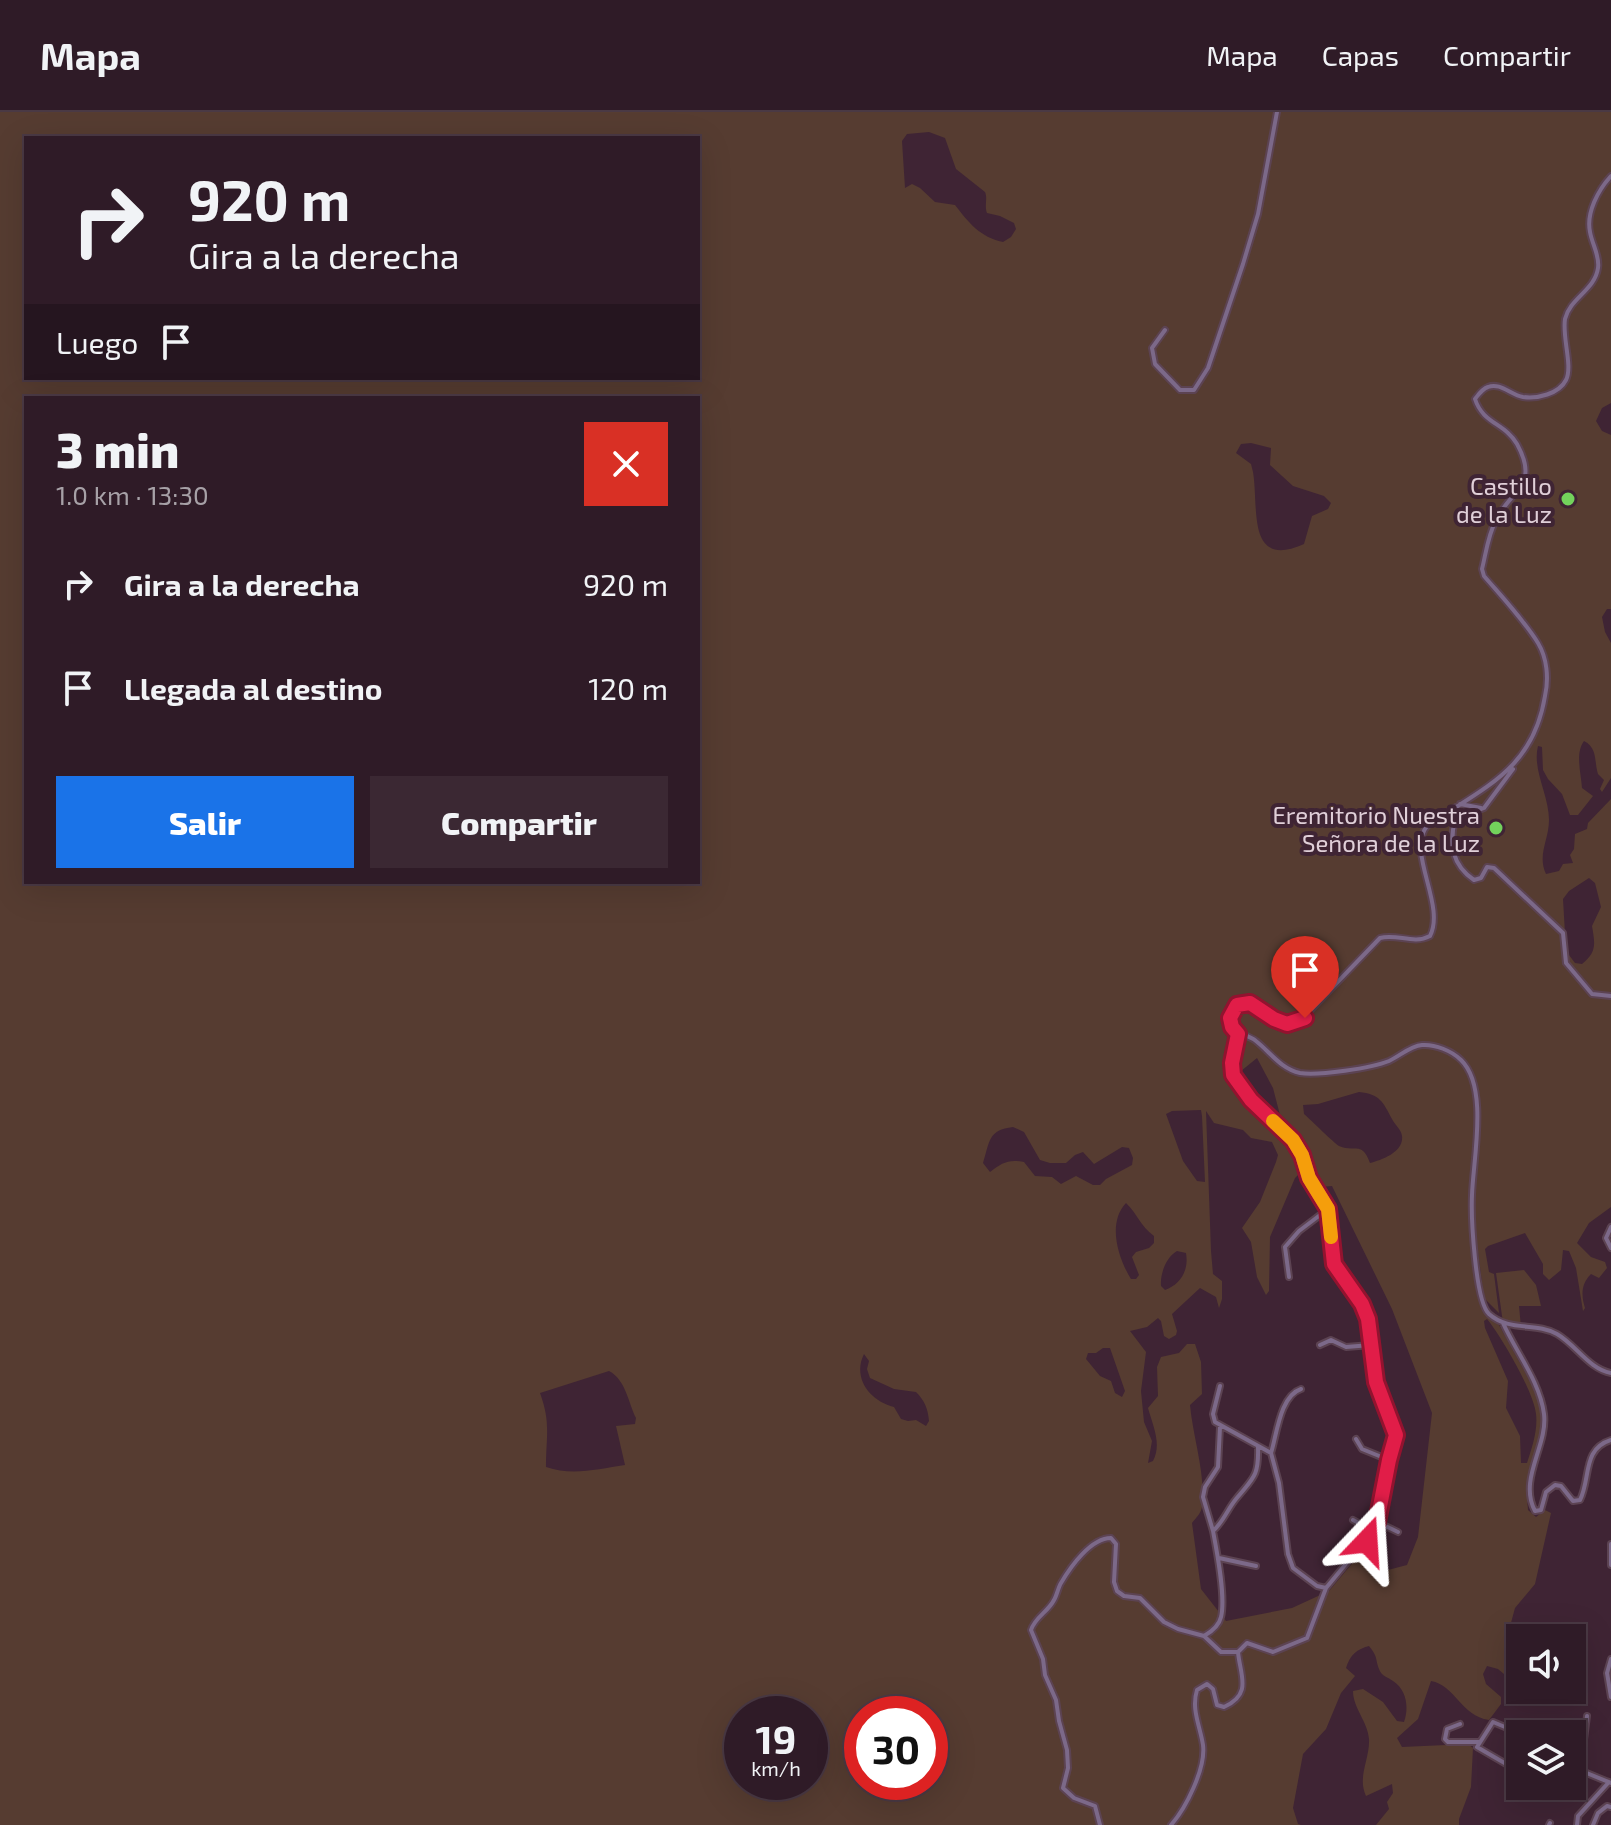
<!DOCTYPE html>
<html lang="es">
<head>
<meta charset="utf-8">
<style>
  :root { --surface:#2f1b27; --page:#3b2833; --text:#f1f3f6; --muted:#a7a1a7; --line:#4a3944; --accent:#1a73e8 }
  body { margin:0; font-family:"Exo 2",sans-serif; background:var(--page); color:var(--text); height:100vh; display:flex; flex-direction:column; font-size:30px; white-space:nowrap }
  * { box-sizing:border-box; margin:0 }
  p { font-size:26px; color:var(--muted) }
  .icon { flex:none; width:44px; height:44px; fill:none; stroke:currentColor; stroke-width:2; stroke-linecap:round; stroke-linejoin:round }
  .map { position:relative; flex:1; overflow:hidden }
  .panel { position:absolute; left:24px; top:284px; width:676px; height:488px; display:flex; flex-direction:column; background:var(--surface); border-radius:0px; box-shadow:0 8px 32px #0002,0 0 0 2px var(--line) }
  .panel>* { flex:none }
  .banner { position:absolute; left:24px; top:24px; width:676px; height:244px; border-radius:0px; box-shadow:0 8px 32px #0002,0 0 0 2px var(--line); background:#2f1b27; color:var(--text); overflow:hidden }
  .fabs { position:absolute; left:1506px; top:1512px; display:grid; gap:16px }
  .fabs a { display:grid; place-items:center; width:80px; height:80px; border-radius:0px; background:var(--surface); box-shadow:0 8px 32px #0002,0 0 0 2px var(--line); font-size:40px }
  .speed { position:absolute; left:724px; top:1584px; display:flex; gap:16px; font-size:40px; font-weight:700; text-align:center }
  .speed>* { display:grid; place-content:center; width:104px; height:104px; border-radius:50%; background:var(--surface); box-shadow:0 8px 32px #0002,0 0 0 2px var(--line); line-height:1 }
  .speed small { font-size:20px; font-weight:400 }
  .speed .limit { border:12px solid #d22; background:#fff; color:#111 }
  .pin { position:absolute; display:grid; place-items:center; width:68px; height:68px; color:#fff; margin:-82px -34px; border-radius:50% 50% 50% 0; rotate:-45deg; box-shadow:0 0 8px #0007 }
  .pin .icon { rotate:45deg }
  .me { position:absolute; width:88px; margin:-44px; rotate:20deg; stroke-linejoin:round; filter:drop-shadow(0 0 6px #0008) }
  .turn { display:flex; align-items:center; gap:28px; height:168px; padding:0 32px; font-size:36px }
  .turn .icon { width:104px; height:104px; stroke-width:2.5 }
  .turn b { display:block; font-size:56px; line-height:68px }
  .then { display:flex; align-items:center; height:76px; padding:0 32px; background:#0003; gap:16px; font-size:30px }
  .round { display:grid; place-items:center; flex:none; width:84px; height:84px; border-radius:0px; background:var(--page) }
  .head { display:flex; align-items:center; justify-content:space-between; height:136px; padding:0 32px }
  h1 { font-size:48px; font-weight:800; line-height:60px }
  .cta { display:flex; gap:16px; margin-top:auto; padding:16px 32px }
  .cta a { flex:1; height:92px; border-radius:0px; background:var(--accent); color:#fff; font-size:32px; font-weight:800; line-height:92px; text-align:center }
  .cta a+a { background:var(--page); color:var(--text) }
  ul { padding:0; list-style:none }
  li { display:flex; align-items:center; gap:24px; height:104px; padding:0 32px }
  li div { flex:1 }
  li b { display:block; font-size:30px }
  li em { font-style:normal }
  header { display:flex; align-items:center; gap:48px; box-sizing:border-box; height:112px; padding:0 40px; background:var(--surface); border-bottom:2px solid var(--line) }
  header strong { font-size:38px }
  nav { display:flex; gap:44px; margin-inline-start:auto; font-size:28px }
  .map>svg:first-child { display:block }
  .green { fill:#563c31; fill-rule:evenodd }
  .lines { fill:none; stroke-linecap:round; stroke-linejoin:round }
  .minor-casing { stroke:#5c4352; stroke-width:8 }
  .minor { stroke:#7c6989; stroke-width:4 }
  .route-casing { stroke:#92132f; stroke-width:20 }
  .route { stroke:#e11d48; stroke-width:14 }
  .slow { stroke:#f59e0b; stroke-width:14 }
  .poi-dot { fill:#73d25c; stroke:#3f2434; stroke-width:3 }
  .labels { text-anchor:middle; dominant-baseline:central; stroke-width:8; stroke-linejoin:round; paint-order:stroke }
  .poi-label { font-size:24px; fill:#e0cfd8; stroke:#3f2434; text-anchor:end }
</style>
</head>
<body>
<header>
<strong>Mapa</strong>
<nav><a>Mapa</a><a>Capas</a><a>Compartir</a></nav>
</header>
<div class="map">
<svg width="1611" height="1713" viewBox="0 0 1611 1713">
  <rect width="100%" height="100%" fill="#3f2434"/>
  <path class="green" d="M0 0H1611V291L1602 296 1596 309 1602 319 1611 323V497H1607L1602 505 1605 520 1611 531V666L1602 680 1600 677 1604 668 1598 662C1594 650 1598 636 1584 629 1575 641 1581 661 1582 676L1593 684 1578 703H1570L1562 682 1548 667 1543 658 1542 635 1538 634C1532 658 1549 683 1549 708 1549 728 1537 743 1546 762L1559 759 1563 752 1573 751 1570 743 1574 737 1575 722 1587 717 1588 711 1611 687V1095L1589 1111 1577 1131 1591 1145 1605 1150 1607 1156 1599 1166 1591 1162C1581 1172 1581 1183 1585 1196L1583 1199 1576 1156 1569 1139 1563 1138 1561 1158 1549 1168 1543 1162V1152L1525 1121 1488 1134 1485 1137 1489 1160 1494 1162 1499 1201 1484 1186 1478 1140 1472 1141 1477 1183 1483 1200 1499 1213 1535 1278 1542 1299V1321L1526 1373 1528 1398 1536 1405 1545 1398 1551 1401 1535 1472 1515 1496 1509 1518 1517 1536 1510 1567 1498 1557 1487 1554 1483 1562 1486 1572 1501 1585V1592L1489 1608C1461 1604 1455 1573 1431 1569L1418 1607 1397 1626 1402 1635 1468 1632 1473 1636 1471 1675 1459 1707V1713H1376L1389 1697 1387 1690 1393 1681 1392 1672 1366 1684C1357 1665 1370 1647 1369 1627 1368 1610 1353 1596 1353 1579L1363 1577 1383 1590 1397 1609 1404 1610C1409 1596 1407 1578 1393 1569 1388 1565 1382 1565 1379 1557 1375 1546 1378 1545 1369 1534 1357 1537 1350 1543 1346 1556L1355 1564 1341 1581 1326 1617 1303 1642 1293 1696 1298 1712 1301 1713H0ZM929 20 945 26 956 57 985 80C988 87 984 93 987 101L1000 104 1014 111 1016 117 1011 125 1003 130C980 125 969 111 955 93L935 90 920 76 912 72 905 76 902 29 907 22ZM26 26H698V266H26ZM26 286H698V770H26ZM1251 331 1271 336 1270 353 1293 374 1324 384 1331 391 1328 397 1312 404 1304 432C1246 458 1259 395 1253 360L1251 352 1236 341 1241 332ZM1589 766 1595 771 1601 795 1592 814C1595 832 1597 840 1582 852L1575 851 1566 839 1563 787 1569 779ZM1257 946 1273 976 1281 1007 1304 1037 1320 1075 1332 1074 1392 1197 1432 1301 1418 1425 1407 1453 1384 1459 1360 1442 1329 1479 1292 1496 1226 1509 1201 1477 1192 1411C1196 1406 1201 1401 1202 1395 1206 1362 1193 1326 1190 1293L1202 1282 1201 1250 1195 1232H1187L1179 1241 1161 1245 1157 1255 1158 1284 1148 1296C1153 1314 1162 1332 1153 1349L1148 1351 1152 1329 1144 1310 1141 1279 1146 1240 1130 1219 1147 1215 1158 1206 1161 1209 1164 1224 1169 1227 1176 1223 1177 1219 1172 1202 1200 1176 1216 1185 1219 1196 1222 1187V1169L1213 1162 1211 1139 1206 999 1214 1011 1243 1018 1251 1026 1272 1030 1278 1043 1276 1050 1260 1090 1242 1116 1251 1130 1257 1165 1266 1183 1269 1179 1270 1125 1295 1066 1302 1059 1293 1038 1230 968ZM1359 980C1380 982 1383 990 1392 1007 1395 1013 1401 1017 1402 1024 1404 1040 1382 1048 1370 1051 1362 1028 1354 1041 1339 1034 1334 1031 1311 1008 1304 1002L1303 993 1318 992ZM1201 998 1202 1004 1205 1070 1197 1069 1183 1049 1166 1002 1172 999ZM1013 1015 1024 1020 1040 1048 1050 1051H1066L1075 1043 1083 1040 1094 1052 1122 1035 1129 1036 1133 1046 1132 1053 1106 1067 1100 1073H1093L1076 1064 1061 1072 1052 1065 1035 1064 1024 1050C1008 1047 1002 1051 990 1060L983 1051C990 1029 988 1018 1013 1015ZM1126 1091C1137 1101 1140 1114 1154 1124V1131L1149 1136 1136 1140 1132 1145 1139 1163 1136 1167H1131C1118 1146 1107 1111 1126 1091ZM1177 1139 1186 1141C1189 1158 1181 1172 1165 1178L1161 1174C1160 1162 1166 1145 1177 1139ZM1487 1207C1501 1224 1534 1280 1536 1302 1538 1318 1532 1336 1527 1351H1521L1520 1324 1506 1296 1508 1269 1485 1216 1484 1209ZM1103 1236H1110L1125 1279 1122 1285 1115 1281 1111 1269 1100 1264 1086 1247 1088 1241H1096ZM864 1242 869 1249 867 1257 870 1266 894 1277 916 1280C925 1289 928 1297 929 1309L926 1314 916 1308 908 1309 901 1307 894 1295C870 1289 852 1266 864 1242ZM609 1259C626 1268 628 1290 636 1306L635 1312 616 1314 625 1353C598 1357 572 1364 546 1355 546 1324 551 1311 540 1281ZM742 1602H810V1670H742ZM862 1602H930V1670H862Z
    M1524 1158 1536 1173 1541 1194H1519L1521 1215 1503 1211 1496 1161Z"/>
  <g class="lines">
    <g class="minor-casing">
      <path id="minor" d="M1611 64C1598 78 1586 101 1590 120 1592 132 1600 144 1598 156 1595 178 1570 186 1565 207 1562 226 1573 254 1566 268 1559 282 1537 287 1523 285 1511 283 1500 270 1488 275 1482 277 1479 282 1475 287 1483 312 1505 311 1517 332 1540 374 1511 377 1496 408 1488 423 1486 441 1482 457L1484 464C1502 485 1523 507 1538 531 1547 546 1549 566 1545 584 1533 658 1484 675 1427 714 1406 740 1446 793 1430 824 1413 833 1397 821 1380 826L1300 909 1282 911 1247 891 1235 895 1230 906 1235 919C1242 923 1250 924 1256 929 1270 940 1281 957 1300 961 1318 964 1372 956 1389 949 1400 944 1410 934 1422 933 1435 932 1452 939 1461 948 1489 975 1473 1048 1472 1083 1471 1104 1475 1189 1489 1202 1509 1220 1536 1210 1557 1222 1576 1233 1589 1257 1611 1261
        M1165 218 1152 236 1155 252 1180 278H1194L1208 256 1243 152 1258 102 1277 0
        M1513 657 1484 696 1455 707C1449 733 1452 753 1474 768L1481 766 1487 755 1494 756 1563 821 1566 851 1592 882 1611 884
        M1460 692 1481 696
        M1611 1115 1606 1126 1611 1136
        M1289 1165 1285 1135 1299 1119 1328 1097
        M1503 1211C1516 1240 1540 1270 1544 1302 1548 1334 1518 1367 1535 1399L1541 1398 1546 1380 1555 1373 1561 1374 1573 1389 1580 1388C1591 1366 1582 1337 1611 1328
        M1320 1233 1331 1228 1346 1235 1371 1233
        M1220 1274 1213 1302 1215 1310 1271 1341 1279 1371 1288 1442 1293 1456 1317 1474 1326 1476
        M1356 1327 1362 1337 1389 1348
        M1271 1341C1277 1322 1280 1284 1301 1277
        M1353 1408 1373 1419
        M1377 1410 1398 1420
        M1213 1419 1203 1385 1205 1375 1218 1355 1220 1315
        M1611 1432V1453
        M1219 1446 1256 1454
        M1204 1524C1211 1520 1219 1514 1221 1505 1226 1485 1217 1440 1213 1419 1224 1409 1227 1398 1236 1387 1253 1366 1259 1365 1258 1335
        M1611 1547 1607 1561 1611 1585
        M1460 1612 1447 1617 1445 1627 1448 1630H1480
        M1520 1627 1505 1615 1493 1610 1477 1635 1520 1660
        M1572 1655 1611 1671
        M1580 1658 1587 1604
        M1540 1674 1541 1685
        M1100 1713 1095 1694 1074 1686 1063 1676 1068 1656 1067 1638 1059 1609 1056 1588 1045 1563 1043 1547 1031 1518C1035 1505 1048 1500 1054 1488 1057 1483 1058 1476 1061 1471 1071 1454 1091 1426 1111 1426L1116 1432 1114 1470 1117 1479 1124 1484 1140 1486 1164 1510 1178 1517 1204 1524 1221 1540H1238L1247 1531 1273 1540 1307 1526 1326 1476 1373 1419 1396 1323 1376 1270 1368 1207 1362 1192 1334 1152 1328 1097 1309 1066 1302 1043 1293 1028 1251 988 1233 963 1232 951 1238 922
        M1171 1713C1186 1696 1206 1656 1203 1633 1200 1614 1191 1597 1197 1578L1207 1572 1213 1577 1217 1593 1224 1595C1253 1582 1240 1563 1238 1540
        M1549 1713 1550 1711
        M1577 1713 1578 1704 1609 1670
        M1593 1713 1598 1701 1607 1694 1611 1695"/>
    </g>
    <use href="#minor" class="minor"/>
  </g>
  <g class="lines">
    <g class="route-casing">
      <path id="route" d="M1305 906 1287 912 1274 907 1250 891 1237 893 1230 906 1232 915 1238 922 1232 951 1233 963 1251 988 1293 1028 1302 1043 1309 1066 1328 1097 1334 1152 1362 1192 1368 1207 1376 1270 1396 1323 1389 1348 1377 1410 1367 1429"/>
    </g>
    <use href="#route" class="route"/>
    <path class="slow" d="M1273 1009 1293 1028 1302 1043 1309 1066 1328 1097 1331 1125"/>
  </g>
  <g class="poi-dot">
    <circle cx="1568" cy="387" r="8"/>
    <circle cx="1496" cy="716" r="8"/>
  </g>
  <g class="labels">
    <g class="poi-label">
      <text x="1552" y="373">Castillo<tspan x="1552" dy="28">de la Luz</tspan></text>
      <text x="1480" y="702">Eremitorio Nuestra<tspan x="1480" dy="28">Señora de la Luz</tspan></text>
    </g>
  </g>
</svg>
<div class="fabs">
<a><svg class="icon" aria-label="sound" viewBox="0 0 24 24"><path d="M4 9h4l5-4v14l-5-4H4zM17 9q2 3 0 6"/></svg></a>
<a><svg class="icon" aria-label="layers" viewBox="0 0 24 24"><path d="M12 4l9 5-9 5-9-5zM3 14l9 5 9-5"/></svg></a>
</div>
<div class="speed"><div>19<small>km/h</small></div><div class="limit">30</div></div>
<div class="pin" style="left:1305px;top:906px;background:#d93025"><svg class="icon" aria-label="arrive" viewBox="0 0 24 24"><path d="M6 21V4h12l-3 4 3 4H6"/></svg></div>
<svg class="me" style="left:1367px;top:1429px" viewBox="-20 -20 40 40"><path d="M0-17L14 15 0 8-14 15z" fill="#e11d48" stroke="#fff" stroke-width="4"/></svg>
<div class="banner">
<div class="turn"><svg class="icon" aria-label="right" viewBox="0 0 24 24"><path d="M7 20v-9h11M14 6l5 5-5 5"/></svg><div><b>920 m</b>Gira a la derecha</div></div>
<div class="then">Luego<svg class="icon" aria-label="arrive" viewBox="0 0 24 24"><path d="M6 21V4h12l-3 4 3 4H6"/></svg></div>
</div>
<section class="panel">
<div class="head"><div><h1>3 min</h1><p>1.0 km · 13:30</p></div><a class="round" style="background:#d93025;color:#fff"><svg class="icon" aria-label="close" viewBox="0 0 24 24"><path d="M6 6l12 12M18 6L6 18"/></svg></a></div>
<ul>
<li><svg class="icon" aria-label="right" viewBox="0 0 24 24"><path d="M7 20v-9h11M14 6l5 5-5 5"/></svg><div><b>Gira a la derecha</b></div><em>920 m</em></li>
<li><svg class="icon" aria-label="arrive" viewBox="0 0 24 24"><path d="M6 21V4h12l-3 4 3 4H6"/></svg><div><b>Llegada al destino</b></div><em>120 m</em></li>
</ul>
<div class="cta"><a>Salir</a><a>Compartir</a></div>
</section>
</div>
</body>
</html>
